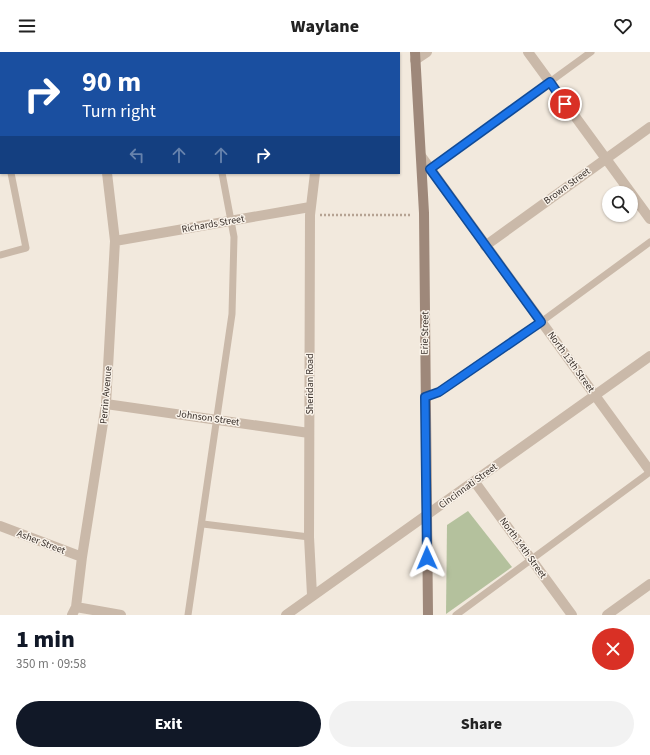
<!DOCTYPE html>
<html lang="en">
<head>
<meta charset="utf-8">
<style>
  :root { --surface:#fff; --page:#f2f2f2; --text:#222; --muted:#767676; --accent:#111827 }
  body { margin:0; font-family:"Source Sans 3",sans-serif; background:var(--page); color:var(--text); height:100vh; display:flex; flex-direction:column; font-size:15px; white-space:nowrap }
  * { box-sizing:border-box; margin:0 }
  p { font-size:13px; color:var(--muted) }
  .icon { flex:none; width:22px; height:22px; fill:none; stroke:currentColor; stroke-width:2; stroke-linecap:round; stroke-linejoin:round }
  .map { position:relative; height:563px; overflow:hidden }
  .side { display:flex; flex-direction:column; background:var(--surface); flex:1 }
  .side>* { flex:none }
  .top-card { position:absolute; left:0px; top:0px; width:400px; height:122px; box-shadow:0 1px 3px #0004; background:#1a4fa0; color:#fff; overflow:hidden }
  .tools { position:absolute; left:602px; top:134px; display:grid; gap:8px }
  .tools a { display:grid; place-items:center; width:36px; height:36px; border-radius:50%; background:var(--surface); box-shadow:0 1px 3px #0004; font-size:20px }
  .pin { position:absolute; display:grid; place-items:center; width:34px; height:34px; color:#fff; margin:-17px; border:2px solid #fff; border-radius:50%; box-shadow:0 1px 4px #0007 }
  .me { position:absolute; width:44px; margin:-22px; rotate:359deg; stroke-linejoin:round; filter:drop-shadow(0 0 3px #0008) }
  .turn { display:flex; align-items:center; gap:14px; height:84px; padding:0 16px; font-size:18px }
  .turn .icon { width:52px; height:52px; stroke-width:2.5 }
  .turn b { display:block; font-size:28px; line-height:34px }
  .lanes { display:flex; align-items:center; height:38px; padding:0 16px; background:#0003; justify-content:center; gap:20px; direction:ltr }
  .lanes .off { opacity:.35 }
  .round { display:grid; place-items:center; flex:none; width:42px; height:42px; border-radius:21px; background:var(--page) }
  .overview { display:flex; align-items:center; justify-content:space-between; height:68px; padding:0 16px }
  h1 { font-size:24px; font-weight:800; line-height:30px; color:var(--accent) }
  .button { display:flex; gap:8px; margin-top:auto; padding:8px 16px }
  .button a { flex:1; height:46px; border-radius:24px; background:var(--accent); color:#fff; font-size:16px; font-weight:800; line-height:46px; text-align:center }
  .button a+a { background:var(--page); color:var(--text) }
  header { display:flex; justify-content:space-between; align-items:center; height:52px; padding:0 16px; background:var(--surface); font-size:18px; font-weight:800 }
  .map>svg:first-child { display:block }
  .green { fill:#b4c19d }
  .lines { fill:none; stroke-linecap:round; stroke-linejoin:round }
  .path { stroke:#b6a393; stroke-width:2.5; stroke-dasharray:2 2; stroke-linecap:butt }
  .lane { stroke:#cab9a9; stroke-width:7 }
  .street { stroke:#cab9a9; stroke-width:10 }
  .secondary { stroke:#9e887a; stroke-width:10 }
  .route-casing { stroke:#114b97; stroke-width:10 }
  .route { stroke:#1a73e8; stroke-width:7 }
  .labels { text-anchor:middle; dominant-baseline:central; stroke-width:3; stroke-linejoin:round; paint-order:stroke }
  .street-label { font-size:10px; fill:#372e29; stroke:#f9f2e9 }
</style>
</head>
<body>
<header><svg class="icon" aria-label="menu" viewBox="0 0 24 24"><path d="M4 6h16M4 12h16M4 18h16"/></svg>Waylane<svg class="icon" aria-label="heart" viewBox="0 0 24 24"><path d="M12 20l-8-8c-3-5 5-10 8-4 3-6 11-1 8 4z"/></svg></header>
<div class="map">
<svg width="650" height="563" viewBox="0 0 650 563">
  <rect width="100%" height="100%" fill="#f2e9dd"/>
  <path class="green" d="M468 459 512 515 446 562 447 473Z"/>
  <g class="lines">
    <path class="path" d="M320 163H412"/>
    <path class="lane" d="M203 0V1
      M266 1 267 0
      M0 67 1 72
      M430 117 591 0
      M0 203 26 196 11 121
      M425 345 439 340 541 270 650 190
      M203 472 309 485
      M188 563 232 262 234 185 222 121
      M456 563 650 420"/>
    <path class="street" d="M528 0 631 141
      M93 1V0
      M109 1 111 0
      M322 1V0
      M415 8 427 0
      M0 38H1
      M421 104 650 419
      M631 141 650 167
      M115 189 310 155
      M485 194 650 75
      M106 352 309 381
      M474 429 572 563
      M0 474 82 505
      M312 543 309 485 310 163 315 121
      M76 555 121 563
      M72 563 76 555 82 505 106 352 115 189 107 121
      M286 563 650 304
      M607 563 650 532"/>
    <path class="secondary" d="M415 0 424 161 428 563"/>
  </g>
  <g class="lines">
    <g class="route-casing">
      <path id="route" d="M427 506 425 345 439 340 541 270 430 117 550 30 565 52"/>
    </g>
    <use href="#route" class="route"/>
  </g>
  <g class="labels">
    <g class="street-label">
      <text transform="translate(567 134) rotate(-36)">Brown Street</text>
      <text transform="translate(213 172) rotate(-10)">Richards Street</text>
      <text transform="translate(425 281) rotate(-89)">Erie Street</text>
      <text transform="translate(571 310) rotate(54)">North 13th Street</text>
      <text transform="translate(310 332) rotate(-90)">Sheridan Road</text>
      <text transform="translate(106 343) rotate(-85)">Perrin Avenue</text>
      <text transform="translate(208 366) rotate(8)">Johnson Street</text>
      <text transform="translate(468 434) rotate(-36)">Cincinnati Street</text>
      <text transform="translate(41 490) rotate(21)">Asher Street</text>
      <text transform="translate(523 496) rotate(54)">North 14th Street</text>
    </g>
  </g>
</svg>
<div class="tools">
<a><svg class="icon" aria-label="search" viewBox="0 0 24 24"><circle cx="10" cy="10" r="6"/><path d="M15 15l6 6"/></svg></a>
</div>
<div class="pin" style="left:565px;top:52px;background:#d93025"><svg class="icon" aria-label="arrive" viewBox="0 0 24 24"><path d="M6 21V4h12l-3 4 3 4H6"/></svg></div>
<svg class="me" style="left:427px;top:506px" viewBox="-20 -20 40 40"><path d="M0-17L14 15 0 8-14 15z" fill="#1a73e8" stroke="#fff" stroke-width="4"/></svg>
<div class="top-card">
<div class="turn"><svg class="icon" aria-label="right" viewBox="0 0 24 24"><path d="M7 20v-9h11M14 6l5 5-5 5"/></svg><div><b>90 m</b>Turn right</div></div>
<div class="lanes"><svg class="icon off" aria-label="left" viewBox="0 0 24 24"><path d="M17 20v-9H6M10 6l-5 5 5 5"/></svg><svg class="icon off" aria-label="ahead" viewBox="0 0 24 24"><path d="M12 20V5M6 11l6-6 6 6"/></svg><svg class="icon off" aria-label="ahead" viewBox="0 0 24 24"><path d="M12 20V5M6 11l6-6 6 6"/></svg><svg class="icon" aria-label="right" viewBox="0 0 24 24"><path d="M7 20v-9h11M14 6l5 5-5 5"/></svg></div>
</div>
</div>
<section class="side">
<div class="overview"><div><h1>1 min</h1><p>350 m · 09:58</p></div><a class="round" style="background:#d93025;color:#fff"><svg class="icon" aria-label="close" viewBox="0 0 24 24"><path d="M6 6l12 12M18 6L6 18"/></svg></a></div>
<div class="button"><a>Exit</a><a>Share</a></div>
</section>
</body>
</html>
